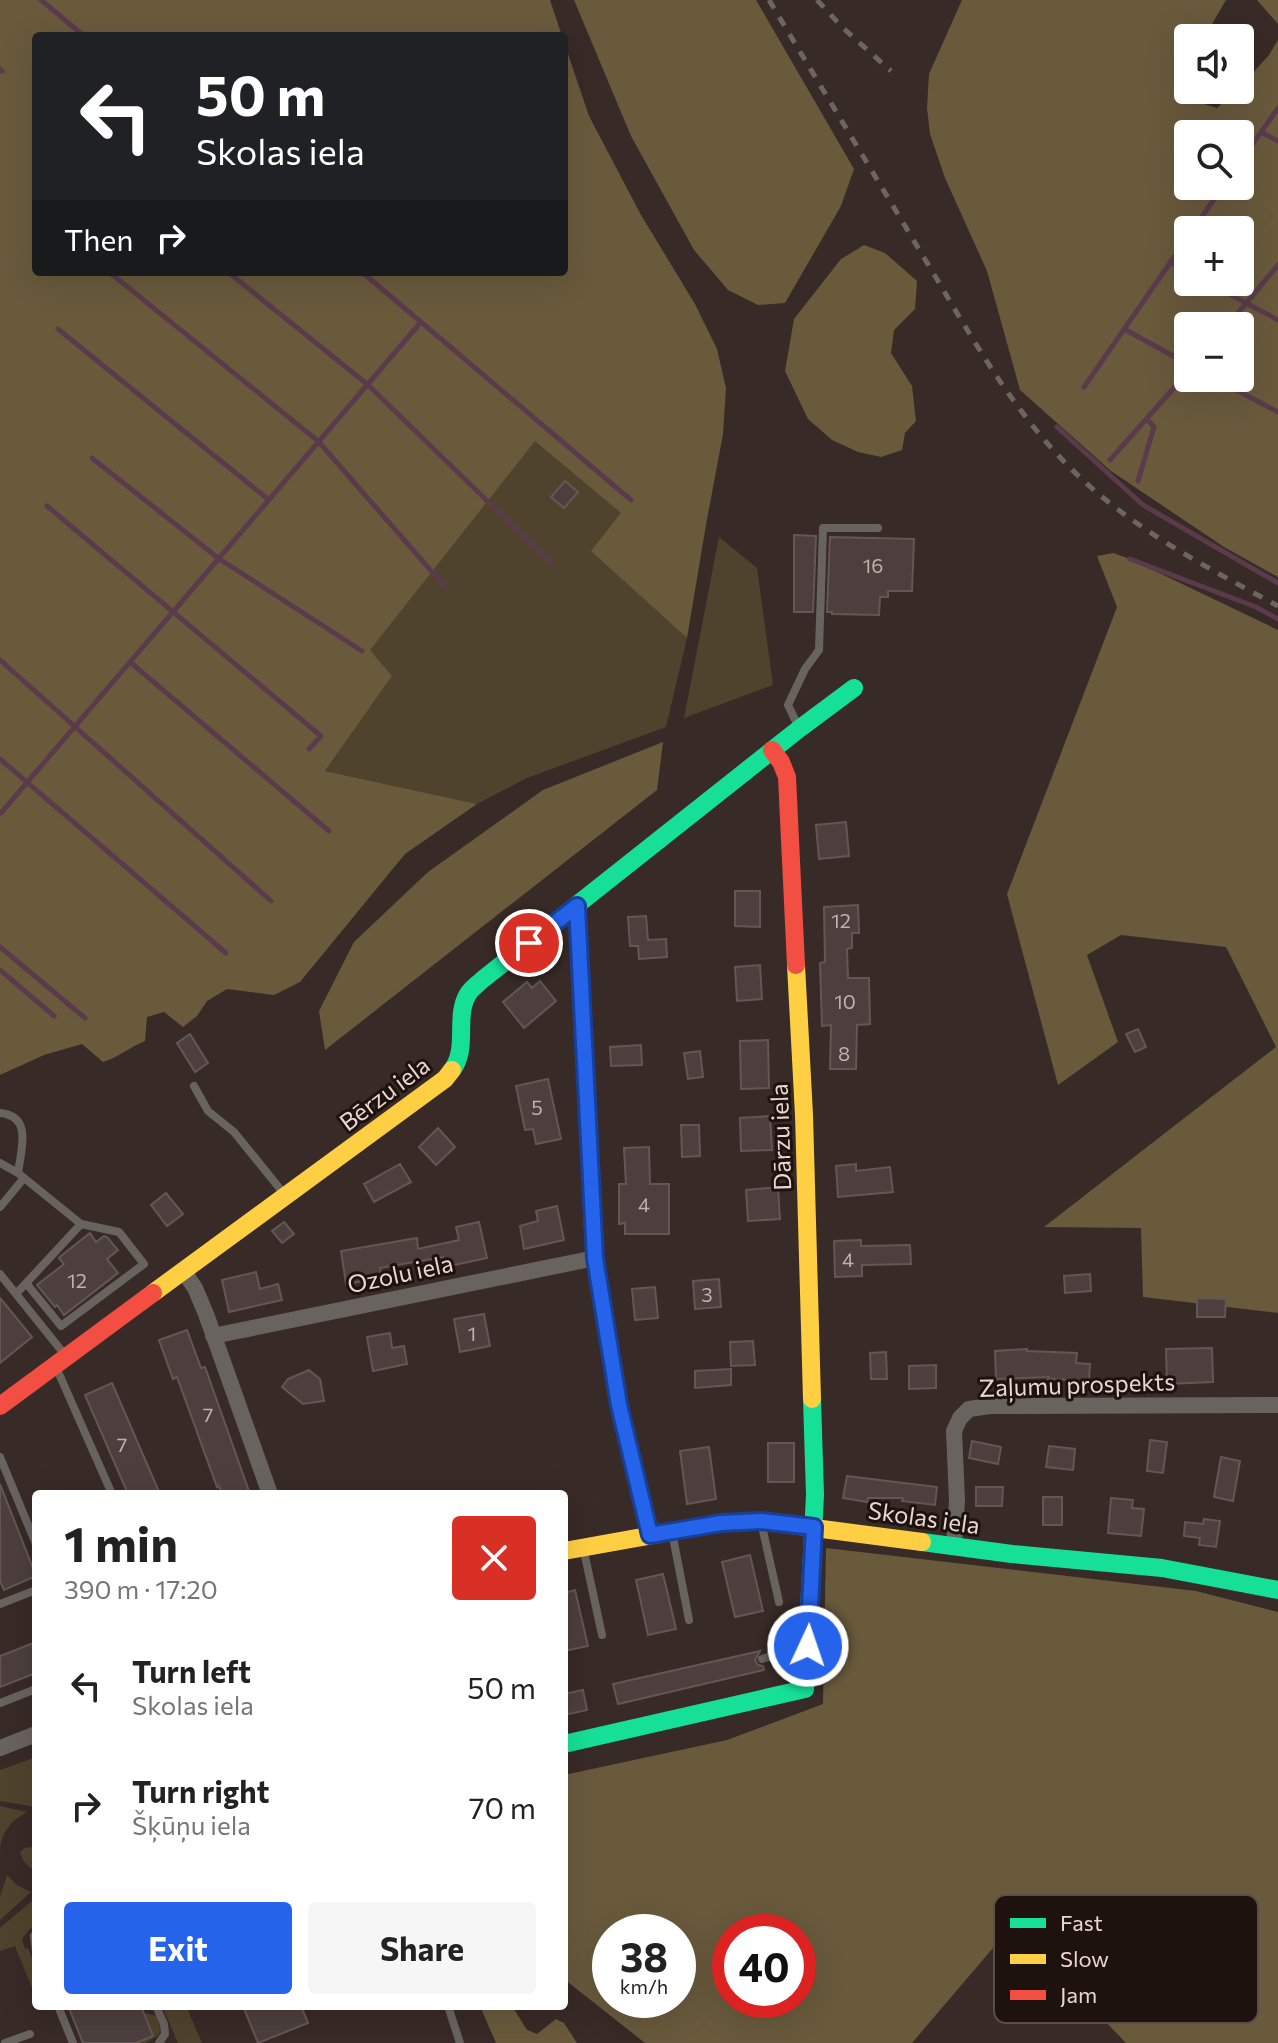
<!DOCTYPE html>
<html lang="en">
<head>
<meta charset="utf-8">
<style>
  :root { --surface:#fff; --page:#f6f6f6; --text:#222; --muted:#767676; --accent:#2563eb }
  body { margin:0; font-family:Commissioner,sans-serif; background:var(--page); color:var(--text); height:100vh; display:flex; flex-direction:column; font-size:30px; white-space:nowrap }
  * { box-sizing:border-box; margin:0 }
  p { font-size:26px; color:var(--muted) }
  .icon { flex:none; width:44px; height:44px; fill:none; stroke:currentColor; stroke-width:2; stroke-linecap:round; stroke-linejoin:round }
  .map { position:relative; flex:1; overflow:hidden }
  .details { position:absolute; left:32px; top:1490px; width:536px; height:520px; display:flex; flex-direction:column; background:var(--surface); border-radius:8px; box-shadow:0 8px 32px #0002 }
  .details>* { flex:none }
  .hud { position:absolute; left:32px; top:32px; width:536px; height:244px; border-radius:8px; box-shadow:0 8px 32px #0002; background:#202124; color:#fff; overflow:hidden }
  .buttons { position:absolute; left:1174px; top:24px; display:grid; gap:16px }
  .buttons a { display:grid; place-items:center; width:80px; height:80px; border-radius:8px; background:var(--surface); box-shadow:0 8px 32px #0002; font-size:40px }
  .speed { position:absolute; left:592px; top:1914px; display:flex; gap:16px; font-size:40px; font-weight:700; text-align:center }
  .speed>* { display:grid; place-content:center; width:104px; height:104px; border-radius:50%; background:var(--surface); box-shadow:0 8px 32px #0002; line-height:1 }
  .speed small { font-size:20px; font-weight:400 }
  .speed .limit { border:12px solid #d22; background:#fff; color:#111 }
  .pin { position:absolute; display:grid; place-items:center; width:68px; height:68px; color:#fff; margin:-34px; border:4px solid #fff; border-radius:50%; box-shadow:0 2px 8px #0007 }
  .me { position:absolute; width:88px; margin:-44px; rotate:3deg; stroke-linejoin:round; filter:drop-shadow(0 0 6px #0008) }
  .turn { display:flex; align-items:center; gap:28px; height:168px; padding:0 32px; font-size:36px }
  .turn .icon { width:104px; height:104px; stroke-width:2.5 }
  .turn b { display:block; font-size:56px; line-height:68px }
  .then { display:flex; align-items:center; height:76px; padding:0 32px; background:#0003; gap:16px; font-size:30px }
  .round { display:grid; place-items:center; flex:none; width:84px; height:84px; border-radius:8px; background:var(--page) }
  .overview { display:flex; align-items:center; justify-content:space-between; height:136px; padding:0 32px }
  h1 { font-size:48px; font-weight:700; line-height:60px }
  .action { display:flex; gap:16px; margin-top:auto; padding:16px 32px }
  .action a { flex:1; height:92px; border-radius:8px; background:var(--accent); color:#fff; font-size:32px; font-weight:700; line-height:92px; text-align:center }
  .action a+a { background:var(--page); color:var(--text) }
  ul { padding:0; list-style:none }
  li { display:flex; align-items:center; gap:24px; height:120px; padding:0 32px }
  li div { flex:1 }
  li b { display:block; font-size:30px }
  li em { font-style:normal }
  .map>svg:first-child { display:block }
  .green { fill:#50432d }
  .forest { fill:#695a3c; fill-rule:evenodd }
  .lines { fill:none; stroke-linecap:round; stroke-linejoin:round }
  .stream { stroke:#5b3b4b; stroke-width:5 }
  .building { fill:#4c3f3e; stroke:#635756; stroke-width:2 }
  .lane { stroke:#696360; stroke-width:8 }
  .street { stroke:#696360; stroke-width:16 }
  .fast { stroke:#16e098; stroke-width:18 }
  .slow { stroke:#ffcf43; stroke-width:18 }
  .jam { stroke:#f24e42; stroke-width:18 }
  .rail { stroke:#6d6562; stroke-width:5; stroke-dasharray:10 10; stroke-linecap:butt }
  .route-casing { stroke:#184099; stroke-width:20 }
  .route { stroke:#2563eb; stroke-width:14 }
  .labels { text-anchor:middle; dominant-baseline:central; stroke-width:6; stroke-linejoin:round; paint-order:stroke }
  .number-label { font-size:20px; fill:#c1b0ac }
  .street-label { font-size:24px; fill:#e8d6d1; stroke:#1e120f }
  .key { fill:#1e120f; stroke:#5b4d49; stroke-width:2 }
  .key-label { font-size:22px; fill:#e8d6d1 }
</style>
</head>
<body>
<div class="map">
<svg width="1278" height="2043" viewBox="0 0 1278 2043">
  <rect width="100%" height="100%" fill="#382a26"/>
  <path class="green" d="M535 440 622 513 592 551 687 638 666 727 527 778 477 804 325 771 392 676 369 650Z
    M719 537 757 568 773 685 684 718Z
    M36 1757V1807L0 1801V1770Z
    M0 1806 27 1812C12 1820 1 1832 0 1851Z
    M31 1847 36 1855V1872C28 1866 22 1862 20 1852L25 1848Z
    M7 1875 17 1885 31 1892 0 1920V1897Z
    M34 1899 36 1903V1925L29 1930 22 1939 25 1949 28 1948 36 1967V1998L15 1946 0 1951V1928Z
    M162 2006H186L202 2043H178Z
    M144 2013 158 2016 160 2029 159 2035 145 2043H136L153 2036Z"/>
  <path class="forest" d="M0 0H550L562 36H36V272H564V42L589 116 641 215 695 304 717 349 726 388 723 434 706 525 687 638 591 551 621 513 535 441 370 650 392 676 325 771 477 804 405 854 300 982 274 995 227 989 207 1001 197 1016 183 1027 164 1012 147 1017 145 1041C130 1047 119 1057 103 1062L82 1044 44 1055 0 1075Z
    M574 0H756L854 169 841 206 785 303 758 305 728 290 694 250 631 136Z
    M962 0H1226L1204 38H1188V90H1192L1201 103 1217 108 1236 90H1240V87L1269 55 1278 40V577L1224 547 1111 471 1020 390 987 271 945 178 930 134 927 108 929 74ZM1240 134V186H1188V134ZM1240 230V282H1188V230ZM1240 326V378H1188V326Z
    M1257 0H1278V24Z
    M864 245 885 253 917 281 915 309 894 330 891 353 912 386 916 421 905 433 902 450 881 457 858 452 832 440 808 419 785 371 794 319 841 259Z
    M1113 553 1130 559 1278 630V1313L1143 1297 1141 1228 1044 1227 1276 1047 1226 947 1121 935 1087 955 1118 1042 1058 1085 1007 894 1117 607 1097 556Z
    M663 742 657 790 325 1050 319 1011 354 942 428 872 543 790Z
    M826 1548 1196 1591 1278 1612V2043H1126L1020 1933 1010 1928 912 2043H645L564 1979V1775L727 1740 823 1704ZM678 1932V2000H610V1932ZM798 1932V2000H730V1932Z
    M480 2006H512L527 2030 537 2034 556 2019 564 2023 577 2043H496Z"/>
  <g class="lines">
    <path class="stream" d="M41 0 84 36
      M0 69 2 71
      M1261 132 1278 141
      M1240 162 1278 108
      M1193 230 1223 186
      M1170 262 1188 272
      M109 272 318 441 447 589
      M228 272 367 384 551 563
      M362 272 631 500
      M1207 282 1278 320
      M1227 326 1278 265
      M58 329 269 500
      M1124 329 1188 364
      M1214 378 1278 412
      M1084 387 1188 237
      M1057 427 1143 505 1278 583
      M92 458 218 558 362 651
      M1110 460 1188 372
      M1138 481 1154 427 1147 419
      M47 506 321 736 309 749
      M1130 559 1256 607 1278 619
      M0 660 271 901
      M130 662 329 831
      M0 759 226 953
      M0 814 421 322
      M0 947 85 1018
      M0 970 54 1016"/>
  </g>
  <path class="building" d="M565 481 578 492 564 508 551 497Z
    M794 535 816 536 813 612H794Z
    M830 537 914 539 912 591H888V597H880L879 615 832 614V612H827Z
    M846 822 849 856 819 859 816 825Z
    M735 891H760V927L735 926Z
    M858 905 859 933H852V948L847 949 848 978H869L870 1024 857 1025 856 1069H830L831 1025 822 1026 820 963 825 962 824 907Z
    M646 916 648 940 666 939 667 957 639 959 638 946H630L628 917Z
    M760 965 762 999 737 1001 735 967Z
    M540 981 556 1001 524 1028 503 1002 527 982 532 988Z
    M1138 1029 1146 1047 1135 1052 1126 1034Z
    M190 1034 208 1063 195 1072 177 1043Z
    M768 1040 769 1088 741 1089 740 1041Z
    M641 1045 642 1065 611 1066 610 1047Z
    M700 1051 703 1077 688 1079 684 1053Z
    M548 1079 561 1139 536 1144 533 1129 525 1130 516 1086Z
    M770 1116 772 1150 741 1151 740 1118Z
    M681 1125H699L700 1156 682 1157Z
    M438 1128 455 1147 436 1165 419 1147Z
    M649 1147 650 1184H669V1234H625V1223L619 1224V1184H626L624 1148Z
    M400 1164 411 1182 374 1202 364 1184Z
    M856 1164V1171L890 1167 893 1192 838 1197 836 1166Z
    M778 1187 780 1219 748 1221 746 1190Z
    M166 1193 183 1214 167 1226 151 1205Z
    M557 1206 564 1240 524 1249 520 1226 538 1221 536 1211Z
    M284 1222 294 1234 282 1243 272 1231Z
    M479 1222 487 1258 445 1267 443 1257 380 1268 382 1278 346 1284 341 1251 417 1238 418 1249 459 1240 456 1227Z
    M90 1233 96 1242 104 1236 107 1237 118 1250 107 1259 118 1273 64 1315 57 1305 55 1307 37 1285 64 1264 59 1258 61 1256Z
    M861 1240V1246L910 1245 911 1264 862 1265V1276L835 1277 834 1241Z
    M256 1272 260 1289 278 1284 282 1300 229 1312 222 1280Z
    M1090 1274 1091 1291 1065 1293 1064 1276Z
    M719 1279 721 1307 695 1309 693 1281Z
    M655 1287 658 1318 635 1320 632 1289Z
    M0 1298 32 1337 0 1363Z
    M1197 1298 1226 1299 1225 1317H1197Z
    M484 1314 490 1346 460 1352 454 1319Z
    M187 1330 201 1368 205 1367 250 1494H222L219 1486 217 1487 177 1377 173 1379 159 1340Z
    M390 1333 392 1348 404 1346 407 1364 373 1371 367 1337Z
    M753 1341 755 1365 731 1366 730 1342Z
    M1212 1348 1213 1382 1167 1384 1166 1349Z
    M1027 1349V1351L1077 1353 1076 1363 1090 1364 1089 1381 1048 1379 1049 1377 996 1379 995 1351Z
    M886 1352 887 1379H871L870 1353Z
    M936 1365V1388L909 1389V1366Z
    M731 1369V1385L695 1388V1371Z
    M309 1370 320 1379 324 1401 303 1404 282 1387 288 1379Z
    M112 1383 160 1494H128L85 1395Z
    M1150 1440 1167 1442 1163 1473 1147 1471Z
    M972 1441 1001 1447 998 1464 969 1458Z
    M768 1443H794V1482H768Z
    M1049 1446 1075 1449 1073 1470 1046 1467Z
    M709 1447 716 1499 687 1504 680 1451Z
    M1221 1457 1240 1461 1233 1501 1214 1497Z
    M847 1476 937 1487 935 1505 902 1501 903 1498H868L867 1502 843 1498Z
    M0 1484 36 1576 4 1590 0 1581Z
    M976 1487H1003L1002 1506H976Z
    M1043 1497H1062V1525H1043Z
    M1111 1498 1133 1500 1132 1508 1144 1509 1141 1536 1108 1533Z
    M1204 1519 1220 1521 1216 1547 1199 1545 1200 1538 1184 1536 1185 1522 1203 1524Z
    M750 1555 763 1611 735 1617 722 1562Z
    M663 1574 676 1629 648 1635 636 1580Z
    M575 1590 588 1646 564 1651V1593Z
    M36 1642V1673L0 1687V1656Z
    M760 1651 755 1660 758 1665 763 1666 764 1670 618 1704 613 1684Z
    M583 1690 587 1710 564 1715V1694Z
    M68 2006H141L153 2036 136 2043H83Z
    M243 2006H301L308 2023 258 2043Z"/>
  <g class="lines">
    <path class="lane" d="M799 728 788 705 805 669 819 650 823 528H878
      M194 1086 208 1111 234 1132 285 1195
      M0 1113C33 1116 21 1150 18 1173
      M0 1163 18 1173 81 1224 119 1232 144 1264 61 1326 26 1283
      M0 1207 24 1178
      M0 1274 16 1294
      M65 1355 16 1294 81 1224
      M56 1367 112 1494
      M0 1457 36 1544
      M761 1522 779 1602
      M672 1532 689 1620
      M583 1547 602 1635
      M0 1604 36 1590
      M762 1659 803 1647
      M0 1703 36 1689
      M36 1933 34 1936 36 1952
      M58 2006 73 2043
      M156 2006 164 2024 165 2034 159 2043
      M448 2006 460 2043
      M5 2043 30 2034"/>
    <path class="street" d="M577 906 595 1258 619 1405 650 1535
      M184 1272 195 1288 206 1314 270 1494
      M213 1336 595 1258
      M954 1545 957 1501 954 1431 960 1418 969 1409 990 1406 1278 1405
      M0 1748 36 1734"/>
    <path class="fast" d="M452 1070C469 1048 454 1017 468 994 471 989 478 984 482 980L799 729 854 688
      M922 1542 1012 1554 1162 1568 1278 1590
      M564 1744 805 1689 815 1495 812 1399"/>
    <path class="slow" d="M796 965 804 1115 812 1399
      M153 1293 445 1079 452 1070
      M564 1551 721 1523 761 1521 922 1542"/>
    <path class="jam" d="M772 750 781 762 787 777 796 965
      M0 1406 153 1293"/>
    <path class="rail" d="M769 0C821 87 874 174 926 261 973 339 1016 419 1085 482 1142 534 1210 569 1278 606
      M817 0 843 28 891 71"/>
  </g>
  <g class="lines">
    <g class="route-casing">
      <path id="route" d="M529 943 577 906 595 1258 619 1405 650 1535 721 1523 761 1521 814 1527 808 1646"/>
    </g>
    <use href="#route" class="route"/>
  </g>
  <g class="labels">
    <g class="number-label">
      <text x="873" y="565">16</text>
      <text x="841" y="920">12</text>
      <text x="845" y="1001">10</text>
      <text x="844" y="1053">8</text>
      <text x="537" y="1107">5</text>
      <text x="644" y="1204">4</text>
      <text x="848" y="1259">4</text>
      <text x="77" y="1280">12</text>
      <text x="707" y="1294">3</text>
      <text x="472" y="1333">1</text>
      <text x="208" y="1414">7</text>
      <text x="122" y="1444">7</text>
    </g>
    <g class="street-label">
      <text transform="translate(384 1093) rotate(-37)">Bērzu iela</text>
      <text transform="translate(780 1137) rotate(-92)">Dārzu iela</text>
      <text transform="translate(400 1273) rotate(-12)">Ozolu iela</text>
      <text transform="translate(1077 1384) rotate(-2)">Zaļumu prospekts</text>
      <text transform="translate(924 1517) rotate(8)">Skolas iela</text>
    </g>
  </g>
  <rect x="994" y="1895" width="264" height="128" rx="12" class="key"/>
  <rect x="1010" y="1918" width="36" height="10" fill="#16e098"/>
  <rect x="1010" y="1954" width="36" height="10" fill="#ffcf43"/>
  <rect x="1010" y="1990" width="36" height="10" fill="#f24e42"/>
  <g class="key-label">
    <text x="1060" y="1931">Fast</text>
    <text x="1060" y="1967">Slow</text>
    <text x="1060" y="2003">Jam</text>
  </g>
</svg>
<div class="buttons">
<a><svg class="icon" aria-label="sound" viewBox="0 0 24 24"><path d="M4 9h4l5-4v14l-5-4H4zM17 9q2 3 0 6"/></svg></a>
<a><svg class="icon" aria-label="search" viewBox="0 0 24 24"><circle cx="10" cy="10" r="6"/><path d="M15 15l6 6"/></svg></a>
<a>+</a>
<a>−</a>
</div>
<div class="speed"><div>38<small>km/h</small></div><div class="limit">40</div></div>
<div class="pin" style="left:529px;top:943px;background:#d93025"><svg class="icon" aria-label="arrive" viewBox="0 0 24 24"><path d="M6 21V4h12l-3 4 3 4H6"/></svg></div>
<svg class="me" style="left:808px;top:1646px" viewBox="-20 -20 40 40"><circle r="17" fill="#2563eb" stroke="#fff" stroke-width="3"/><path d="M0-11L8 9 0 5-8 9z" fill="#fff"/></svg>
<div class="hud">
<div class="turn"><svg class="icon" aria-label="left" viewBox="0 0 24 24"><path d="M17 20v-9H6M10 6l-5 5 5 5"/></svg><div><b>50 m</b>Skolas iela</div></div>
<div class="then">Then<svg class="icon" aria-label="right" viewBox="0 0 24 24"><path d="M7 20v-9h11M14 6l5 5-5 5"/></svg></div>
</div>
<section class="details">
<div class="overview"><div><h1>1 min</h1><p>390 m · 17:20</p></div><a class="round" style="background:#d93025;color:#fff"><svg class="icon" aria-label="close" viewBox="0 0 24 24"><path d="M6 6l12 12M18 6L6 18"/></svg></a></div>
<ul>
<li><svg class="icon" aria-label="left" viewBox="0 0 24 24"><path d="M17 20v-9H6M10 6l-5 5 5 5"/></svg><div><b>Turn left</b><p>Skolas iela</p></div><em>50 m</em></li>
<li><svg class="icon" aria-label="right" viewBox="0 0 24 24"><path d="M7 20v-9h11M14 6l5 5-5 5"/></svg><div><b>Turn right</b><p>Šķūņu iela</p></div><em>70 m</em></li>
</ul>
<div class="action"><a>Exit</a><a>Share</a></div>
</section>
</div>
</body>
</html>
